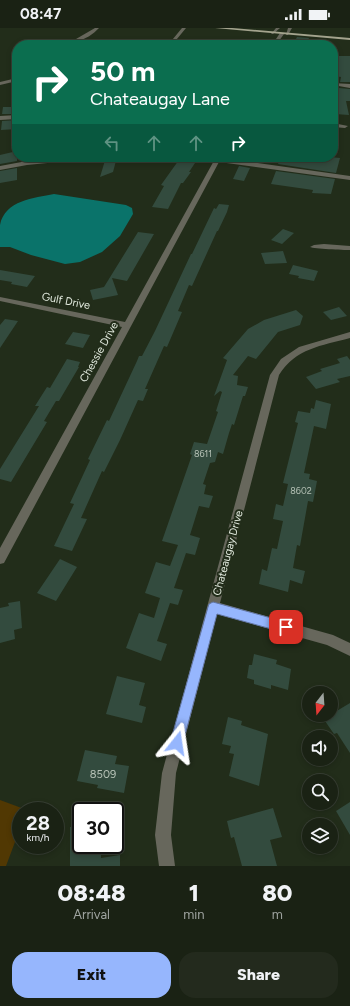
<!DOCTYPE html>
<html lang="en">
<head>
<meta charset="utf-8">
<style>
  :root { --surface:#1a2214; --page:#232a1d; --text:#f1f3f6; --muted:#9fa4a0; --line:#383f34; --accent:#96b6fd }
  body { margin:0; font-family:Figtree,sans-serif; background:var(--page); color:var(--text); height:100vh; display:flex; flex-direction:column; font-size:15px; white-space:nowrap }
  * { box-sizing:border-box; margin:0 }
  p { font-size:13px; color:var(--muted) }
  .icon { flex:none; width:22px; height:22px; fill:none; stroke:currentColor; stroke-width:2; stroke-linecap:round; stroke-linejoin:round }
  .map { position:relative; height:838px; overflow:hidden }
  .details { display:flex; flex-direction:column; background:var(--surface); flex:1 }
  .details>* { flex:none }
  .guide { position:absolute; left:12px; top:12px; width:326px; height:122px; border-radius:16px; box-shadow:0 2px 6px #0003,0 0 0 1px var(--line); background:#0b6e4f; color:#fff; overflow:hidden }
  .needle { width:26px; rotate:197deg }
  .buttons { position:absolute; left:302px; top:658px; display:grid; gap:8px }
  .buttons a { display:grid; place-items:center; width:36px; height:36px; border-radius:50%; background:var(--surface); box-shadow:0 2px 6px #0003,0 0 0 1px var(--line); font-size:20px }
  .speed { position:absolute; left:12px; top:774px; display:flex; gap:8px; font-size:20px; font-weight:700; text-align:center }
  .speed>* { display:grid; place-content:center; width:52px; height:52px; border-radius:50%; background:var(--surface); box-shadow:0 2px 6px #0003,0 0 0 1px var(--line); line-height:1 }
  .speed small { font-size:10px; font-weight:400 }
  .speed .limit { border:2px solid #111; border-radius:6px; background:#fff; color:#111 }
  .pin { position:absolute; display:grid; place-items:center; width:34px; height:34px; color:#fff; margin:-17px; border-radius:8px; box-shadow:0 2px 6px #0006 }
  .me { position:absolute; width:44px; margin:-22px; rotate:15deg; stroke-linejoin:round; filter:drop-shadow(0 0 3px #0008) }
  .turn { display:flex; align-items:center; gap:14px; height:84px; padding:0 12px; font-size:18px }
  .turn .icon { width:52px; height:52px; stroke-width:2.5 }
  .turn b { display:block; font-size:28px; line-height:34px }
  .lanes { display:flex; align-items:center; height:38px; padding:0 12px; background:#0003; justify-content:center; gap:20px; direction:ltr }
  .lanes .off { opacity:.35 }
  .eta { display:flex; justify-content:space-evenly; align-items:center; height:68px; text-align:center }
  .eta b { font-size:24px; font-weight:800; line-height:28px }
  .cta { display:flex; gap:8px; margin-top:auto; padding:8px 12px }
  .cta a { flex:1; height:46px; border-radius:16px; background:var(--accent); color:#111; font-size:16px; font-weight:800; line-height:46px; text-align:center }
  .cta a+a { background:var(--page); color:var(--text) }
  .status { display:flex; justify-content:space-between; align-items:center; height:28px; padding:0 20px; background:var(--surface); direction:ltr }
  .status svg { height:11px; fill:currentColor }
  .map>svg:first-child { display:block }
  .green { fill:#513803 }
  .water { fill:#0a736a }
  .building { fill:#334b3e }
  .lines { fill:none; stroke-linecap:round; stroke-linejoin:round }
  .lane { fill:#67675c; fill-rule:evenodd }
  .street { fill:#67675c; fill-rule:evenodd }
  .primary { fill:#a4a48e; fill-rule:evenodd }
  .route { fill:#96b6fd; stroke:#6276a4 }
  .labels { text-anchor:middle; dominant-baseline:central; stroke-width:4; stroke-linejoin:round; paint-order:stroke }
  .number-label { font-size:9px; fill:#b6c2b6 }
  .street-label { font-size:11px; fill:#e2eade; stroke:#222d1a }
  .near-number-label { font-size:11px; fill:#b6c2b6 }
</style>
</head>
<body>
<div class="status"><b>08:47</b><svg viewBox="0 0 49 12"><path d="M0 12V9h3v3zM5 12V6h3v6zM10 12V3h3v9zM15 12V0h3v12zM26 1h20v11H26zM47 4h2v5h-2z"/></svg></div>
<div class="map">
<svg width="350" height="838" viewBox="0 0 350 838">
  <rect width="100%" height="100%" fill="#222d1a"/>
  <path class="green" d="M0 772 27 782 21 783V798L6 838H0Z"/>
  <path class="water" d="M54 166 126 177 132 180 133 186 120 208 102 224 80 234 65 236 31 227 10 219H0C0 212 0 204 0 197 5 172 34 170 54 166Z"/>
  <path class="building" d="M297 9 309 10 306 17H293Z
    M338 28H350V54H340L341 49 333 48V42Z
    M339 60 350 61V73H346L349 87 335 86Z
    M3 79H17V86H2Z
    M17 92V101L1 102 2 93Z
    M17 123V133L0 136V127Z
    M106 129H117L113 144 100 149Z
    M181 129H199L189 144H191L183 155H181L168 181 152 179 164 158 161 157Z
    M281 129H330L340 130 336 145 278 136Z
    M239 138 250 140 244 153 233 151Z
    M17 140V152L0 155V143Z
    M276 143 335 151 331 166 312 165 313 162 271 156Z
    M219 176 229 177 227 184 218 203H217L192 258 189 257 178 283 182 284 167 319 164 318 145 361H148L143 373 138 372 120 412 104 444 102 443 81 490 87 491 72 523 54 518 74 476 70 475 90 432 88 431 107 392 109 393 137 333 139 328H142L155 303 191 226H192L214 180 216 181Z
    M283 201 294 205 282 216 271 212Z
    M138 204 154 206 127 253 112 250 118 267 93 272 90 262 104 259Z
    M283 223 287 235 265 236 261 225Z
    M293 237 318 243 314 253 298 250 299 248 289 246Z
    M0 242 35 248 27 259 11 256 12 254 0 252Z
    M339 279 347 288 331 292 323 284Z
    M296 282 303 288 300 297 278 304 256 331 248 328 233 347 238 348 237 357 248 359 245 368H243L234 397 232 396 229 405 223 426 218 424 215 434 210 435 203 456 206 457 204 466 213 468 209 480 199 478 190 507 200 510 195 527 186 525 174 560 183 562 178 577 170 575 157 613 167 616 161 633 126 620 139 585 154 590 160 570 145 565 156 534 170 538 178 517 162 513 192 427 190 426 194 414 207 416 218 384 216 383 222 364 220 363 214 368 227 332 223 330 248 301 264 292Z
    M5 291 18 293 0 320V297Z
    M73 304 90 307 83 320 65 316Z
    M347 328 350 332V348L337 351 340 354 316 361 306 349 322 343 320 341 340 335 337 331Z
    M67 331 80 334 78 339H79L59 373H56L44 393 47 394 11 454 0 451V441L39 378H35L47 359 50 360Z
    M316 372 331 376 326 401 314 398 304 445 310 446 309 451 317 453 313 474 308 473 300 518 297 517 293 540 305 543 302 556 290 552 288 564 259 556 262 541 267 543 272 520 277 521 283 493 273 491 276 476 283 478 288 456 283 455 298 395 295 394 298 383 310 385 311 380 314 381Z
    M60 531 77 539 56 573 37 565Z
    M20 573 22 600 14 602 15 611 0 615V580L9 578 8 575Z
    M254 626 277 632 276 636 291 641 288 662 271 657V661L254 656V652L247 650 249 637H252Z
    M117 648 145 655 139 677 146 679 142 695 106 686Z
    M350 675V725L337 705 334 706 325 693 331 689 330 687Z
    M228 689 242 693 241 697 268 706 259 758 229 748 234 726 229 725 231 718 222 716Z
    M85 722 117 728 115 736 129 738 124 765 97 760 98 757 77 753Z
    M350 774V807L336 783Z
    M273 780 282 809 270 812 277 838H242L234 809 231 810 227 793Z
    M81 798V817H101V830L120 827V838H70V799Z"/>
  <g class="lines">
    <path class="lane" d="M276 0H280L273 6H271Z
      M288 0H292L288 7H286Z"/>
    <path class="street" d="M95 0H99C87 13 70 17 53 17L76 11Z
      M182 0H186L172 17H168Z
      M280 5 284 6 276 17H272Z
      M36 15 51 17H34Z
      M17 50V53L0 57V54Z
      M333 55 350 56V60L333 57Z
      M17 87V91L0 92V88Z
      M333 95 348 98 345 100 333 99Z
      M76 129 78 130V132L27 137 0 142V138L27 133Z
      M216 129 350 148V152L219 134 4 535 0 536V520L122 299 0 273V269L125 294Z
      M324 216 350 218V222C343 222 314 221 310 219L314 217Z
      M350 304V310C321 318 296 320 279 347L220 575 333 607 350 615V628L327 617 217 586 176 745 171 807 175 838H159L155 807 162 745 270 347 281 331 299 319Z"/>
    <path class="primary" d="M215 0H232L350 10V12Z"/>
  </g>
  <path class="route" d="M213 574 286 594 290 595 291 599 290 603 286 605 217 586 183 715 181 720 177 722 172 720 170 715 208 579 209 576Z"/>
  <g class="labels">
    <g class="number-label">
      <text x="203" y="425">8611</text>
      <text x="301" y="462">8602</text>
    </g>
    <g class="street-label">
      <text transform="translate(66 273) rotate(11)">Gulf Drive</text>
      <text transform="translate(99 324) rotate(-61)">Chessie Drive</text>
      <text transform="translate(228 525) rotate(-75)">Chateaugay Drive</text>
    </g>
    <g class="near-number-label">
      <text x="103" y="746">8509</text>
    </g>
  </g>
</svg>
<div class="buttons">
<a><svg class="needle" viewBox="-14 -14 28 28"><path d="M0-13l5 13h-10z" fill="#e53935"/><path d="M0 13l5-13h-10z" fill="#9fa4a0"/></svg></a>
<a><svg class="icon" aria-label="sound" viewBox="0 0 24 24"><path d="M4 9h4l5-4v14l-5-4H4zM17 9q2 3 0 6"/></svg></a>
<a><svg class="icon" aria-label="search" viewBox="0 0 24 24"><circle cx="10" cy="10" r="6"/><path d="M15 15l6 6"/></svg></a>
<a><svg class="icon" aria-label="layers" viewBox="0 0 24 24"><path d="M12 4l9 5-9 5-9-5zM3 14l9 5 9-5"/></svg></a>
</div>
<div class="speed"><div>28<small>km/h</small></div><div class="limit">30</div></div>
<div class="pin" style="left:286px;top:599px;background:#d93025"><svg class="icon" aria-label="arrive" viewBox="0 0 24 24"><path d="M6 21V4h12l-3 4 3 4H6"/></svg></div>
<svg class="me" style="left:177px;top:715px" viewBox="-20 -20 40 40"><path d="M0-17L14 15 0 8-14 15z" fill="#96b6fd" stroke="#fff" stroke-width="4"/></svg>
<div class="guide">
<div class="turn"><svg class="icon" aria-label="right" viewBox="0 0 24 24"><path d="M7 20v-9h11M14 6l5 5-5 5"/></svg><div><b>50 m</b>Chateaugay Lane</div></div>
<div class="lanes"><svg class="icon off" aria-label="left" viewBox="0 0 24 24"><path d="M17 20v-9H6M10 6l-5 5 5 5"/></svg><svg class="icon off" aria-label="ahead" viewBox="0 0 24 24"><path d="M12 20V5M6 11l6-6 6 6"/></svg><svg class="icon off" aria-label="ahead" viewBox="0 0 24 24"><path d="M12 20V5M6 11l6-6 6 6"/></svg><svg class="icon" aria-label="right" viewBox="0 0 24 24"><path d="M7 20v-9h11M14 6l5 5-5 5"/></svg></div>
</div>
</div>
<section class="details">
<div class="eta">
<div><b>08:48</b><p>Arrival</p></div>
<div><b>1</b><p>min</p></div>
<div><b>80</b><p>m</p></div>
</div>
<div class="cta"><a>Exit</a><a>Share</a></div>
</section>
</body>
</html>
